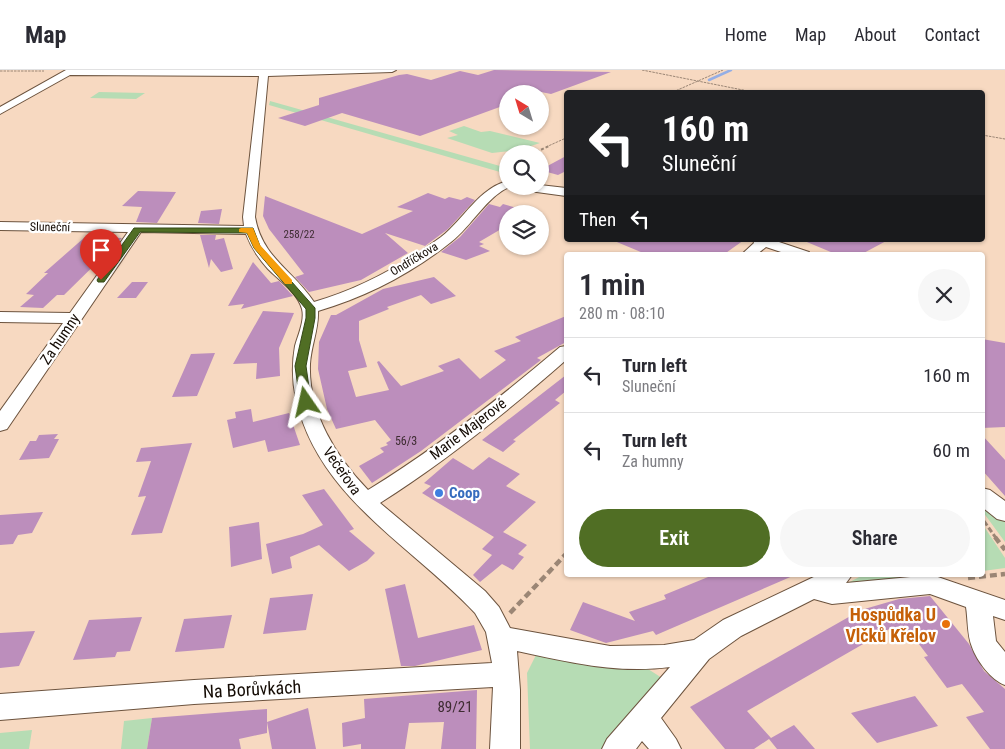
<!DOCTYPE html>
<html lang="en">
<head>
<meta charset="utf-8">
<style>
  :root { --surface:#fff; --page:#f7f7f7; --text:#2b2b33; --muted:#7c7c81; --line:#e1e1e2; --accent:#506e24 }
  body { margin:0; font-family:"Roboto Condensed",sans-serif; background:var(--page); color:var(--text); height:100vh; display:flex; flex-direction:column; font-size:19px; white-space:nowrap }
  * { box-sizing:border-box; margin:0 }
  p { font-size:16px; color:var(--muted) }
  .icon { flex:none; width:28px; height:28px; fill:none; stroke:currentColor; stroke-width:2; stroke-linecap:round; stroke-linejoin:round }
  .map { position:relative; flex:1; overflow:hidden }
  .drawer { position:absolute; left:564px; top:182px; width:421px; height:325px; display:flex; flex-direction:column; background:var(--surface); border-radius:5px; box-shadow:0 1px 4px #0004 }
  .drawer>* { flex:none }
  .guide { position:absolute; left:564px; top:20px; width:421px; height:152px; border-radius:5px; box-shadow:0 1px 4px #0004; background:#202124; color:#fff; overflow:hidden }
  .needle { width:32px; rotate:322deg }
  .buttons { position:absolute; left:499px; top:15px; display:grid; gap:10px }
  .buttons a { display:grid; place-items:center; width:50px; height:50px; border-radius:50%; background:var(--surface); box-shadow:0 1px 4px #0004; font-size:25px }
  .pin { position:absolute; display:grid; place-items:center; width:42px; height:42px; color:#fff; margin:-51px -21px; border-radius:50% 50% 50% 0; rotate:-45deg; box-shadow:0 0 5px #0007 }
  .pin .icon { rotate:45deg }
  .me { position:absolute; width:55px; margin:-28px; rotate:349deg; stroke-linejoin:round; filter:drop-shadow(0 0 4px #0008) }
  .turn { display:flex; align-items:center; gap:18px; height:105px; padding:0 15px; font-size:22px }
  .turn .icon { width:65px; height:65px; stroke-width:2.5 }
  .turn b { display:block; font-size:35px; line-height:42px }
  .then { display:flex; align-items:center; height:48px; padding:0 15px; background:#0003; gap:10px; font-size:19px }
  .round { display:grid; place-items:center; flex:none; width:52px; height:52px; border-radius:26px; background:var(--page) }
  .head { display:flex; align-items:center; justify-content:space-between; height:85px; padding:0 15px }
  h1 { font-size:30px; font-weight:600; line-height:38px }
  .primary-button { display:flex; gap:10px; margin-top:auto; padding:10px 15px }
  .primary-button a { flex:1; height:58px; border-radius:30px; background:var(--accent); color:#fff; font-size:20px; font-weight:600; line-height:58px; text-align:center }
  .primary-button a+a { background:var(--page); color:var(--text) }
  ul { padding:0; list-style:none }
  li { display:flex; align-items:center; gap:15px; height:75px; padding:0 15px; border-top:1px solid var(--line) }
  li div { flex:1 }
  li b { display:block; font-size:19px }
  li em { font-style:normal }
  header { display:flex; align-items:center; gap:30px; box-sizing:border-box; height:70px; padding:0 25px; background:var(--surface); border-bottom:1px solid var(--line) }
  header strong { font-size:24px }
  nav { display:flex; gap:28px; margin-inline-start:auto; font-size:18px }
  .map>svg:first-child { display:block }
  .green { fill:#b6dcb4 }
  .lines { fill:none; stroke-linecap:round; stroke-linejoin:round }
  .stream { stroke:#94aee5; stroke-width:2.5 }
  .building { fill:#bc8ebc }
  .minor-casing { stroke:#6c533e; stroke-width:2 }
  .path-far3 { stroke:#9b8675; stroke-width:1; stroke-dasharray:2.5 1; stroke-linecap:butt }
  .path-far2 { stroke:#9b8675; stroke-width:2; stroke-dasharray:3 2; stroke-linecap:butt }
  .path-far1 { stroke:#9b8675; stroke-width:3; stroke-dasharray:5.5 2.5; stroke-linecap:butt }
  .path { stroke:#9b8675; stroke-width:4.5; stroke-dasharray:7 4; stroke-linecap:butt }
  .minor { fill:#fff; fill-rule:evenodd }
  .route { fill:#506e24; stroke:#344817 }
  .slow { fill:#f59e0b }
  .shop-dot { fill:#3f7fe0; stroke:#fff; stroke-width:2 }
  .food-dot { fill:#e8710a; stroke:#fff; stroke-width:2 }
  .labels { text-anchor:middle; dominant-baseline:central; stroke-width:4.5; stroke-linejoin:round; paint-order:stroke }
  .far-number-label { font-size:11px; fill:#3e2c32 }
  .far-street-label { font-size:12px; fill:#140b04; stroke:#fff }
  .number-label { font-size:12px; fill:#3e2c32 }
  .street-label { font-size:15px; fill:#140b04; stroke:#fff }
  .shop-label { font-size:15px; font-weight:bold; fill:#366cbe; stroke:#fff; text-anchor:start }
  .near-number-label { font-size:15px; fill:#3e2c32 }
  .near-food-label { font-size:18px; font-weight:bold; fill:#c56008; stroke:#fff; text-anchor:end }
  .near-street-label { font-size:18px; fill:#140b04; stroke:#fff }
</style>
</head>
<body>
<header>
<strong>Map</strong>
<nav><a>Home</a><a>Map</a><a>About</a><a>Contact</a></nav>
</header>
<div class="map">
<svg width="1005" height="679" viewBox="0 0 1005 679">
  <rect width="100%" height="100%" fill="#f7d9c1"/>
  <path class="green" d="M99 22 145 23 136 29 90 28Z
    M270 31 507 98 500 102 269 35Z
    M464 56 481 62 490 61 540 73 519 80 492 83 447 68 458 65 449 61Z
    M982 434 1005 451V472L983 442Z
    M983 455 1005 488V498L983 501Z
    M863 505H944L842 516Z
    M536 585 648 599 662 608 608 679H530L527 603Z
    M152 648 147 679H121L124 651Z
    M32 660 29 679H0V663Z"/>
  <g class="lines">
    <path class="stream" d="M709 10 731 0"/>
  </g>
  <path class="building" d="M494 0 611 2 551 24 541 22 508 24V34L420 66 342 43 305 56 278 48 319 35V28L399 5 407 4 431 10 460 1 478 5Z
    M566 86V101L558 105 540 100Z
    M138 121 176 122 157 153 136 152 142 137 122 136Z
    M428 123 445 129 449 127 461 130 467 127 475 130 448 159 425 176 385 163 408 183 361 210 309 222 295 207 304 204 269 159 263 146 265 126 362 164 413 141 397 137Z
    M489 134 500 137 503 134 531 142 527 144H508V155L479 172 484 174 479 176 490 181 466 190 441 182 460 167Z
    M222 139 219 154 198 153 201 141Z
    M200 165H216L215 170 224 168 233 199 221 202 211 189 209 198Z
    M85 167 122 168 64 225H57L43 238 20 237 34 225 26 224 48 203H44Z
    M612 170H744L723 185H648Z
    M802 170H888L860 185H838Z
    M253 192 271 213 279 211 293 226 241 239 244 234 228 236Z
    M434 207 456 226 431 234 421 225 387 237 389 239 359 251V270L367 297 348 301 356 327 389 320 377 292 379 291 401 316 444 301 438 296 459 288 480 309 506 290 494 281 521 271 515 267 566 246V272L537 288 541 290 421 381 372 413 359 396 384 382 380 378 388 375 386 373 391 370 375 350 336 359 327 339 318 299 319 272 331 245H336L383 219Z
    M132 212H148L136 228H117Z
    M263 241 294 243 279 278 280 306 256 309 257 293 233 294Z
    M982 269 1005 273V357L982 358Z
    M215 283 197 326 172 327 191 284Z
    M566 305V321L555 330 560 333 513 370 516 371 503 382 482 370Z
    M251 339 253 352 289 343 300 375 268 382 265 370 233 378 227 350 236 348 235 342Z
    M58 364 54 369H59L49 388 19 390 30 371H36L39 365Z
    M982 365 1005 390V426L982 400Z
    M192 373 162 463 131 465 146 426 138 427 151 391 136 392 141 378Z
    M489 387 520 404 506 416 536 432 503 462 527 475 518 484 524 487 513 500 502 494 480 512 473 505 492 485 482 479 494 467 422 423 431 416 424 413 453 388 473 400Z
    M324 419 354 459 349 461 375 483 367 491 349 501 319 475 290 487 292 498 272 504 266 474 303 464 323 455 302 425Z
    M43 442 32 463 18 465 13 474 0 475V445Z
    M259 452 262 489 231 497 229 457Z
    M713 505H795L656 565 653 561 606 573 570 560 583 532 635 551 629 542 666 529 664 525Z
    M405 514 418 568 474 555 482 580 415 596H401L385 519Z
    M313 524 306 560 263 564 270 528Z
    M930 526 969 574 984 601 1005 619V679H990L966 647 984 642 962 614 947 618 924 587 928 586 909 561 897 565 891 558 747 641 771 668 794 655 815 679H777L769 669 754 679H725L690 637 861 540 899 529Z
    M232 545 224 578 175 582 184 549Z
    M142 547 130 581 117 582 115 587 73 590 89 550Z
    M35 561 19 596 0 598V563Z
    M477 620 476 679H441L444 652 409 653 405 679H361V674L343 677 342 653 365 648 364 629Z
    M915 626 938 656 877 673 851 643Z
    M308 638 316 679H272L267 652Z
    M267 639V663L239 669 241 679H147L152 648Z"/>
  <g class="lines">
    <g class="minor-casing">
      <path id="minor" d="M66 0H396L392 2 268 6 255 147C262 188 293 200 314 232 359 219 403 195 441 167 463 150 480 117 508 111V116H512C488 124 472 156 451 172 412 203 366 227 318 241 319 258 311 276 310 294 308 342 336 387 368 420 435 379 500 328 560 277L566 276V290C508 341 446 391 380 433L485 521 499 537 510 558 610 576 664 575 694 570 723 550 818 505H852L846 513 932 505 1005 530V550L993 546 996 571 1005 582V615C991 610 977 591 972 577 967 565 968 549 966 537L930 524 832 534 814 529 741 566 709 589 661 648 676 669 681 679H649L642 671 636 679H602L607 669 670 597C618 604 567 592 517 581L520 620V679H490L493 617 194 634 0 650V624L194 610 492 593 486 562 475 543C411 475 318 427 296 329 292 311 292 293 295 276 298 265 305 250 302 239 298 223 279 210 268 199 258 188 251 177 246 164L141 162 7 359 0 361V341L63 253 0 252V242L70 243 128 162 0 160V152L244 156 243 147 259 6 70 5 0 44V37Z
        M540 115 566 118V126L522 120 516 116Z
        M753 170H773L809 182 811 185H790L766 177 756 185H741L754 173Z
        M982 418 990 420 1005 431V451L997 449 982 437Z"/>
    </g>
    <path class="path-far3" d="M642 0 753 22
      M0 1H44
      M673 22 723 0
      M982 65 1005 69
      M546 77 566 68"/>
    <path class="path-far2" d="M532 84 549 76"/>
    <path class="path-far1" d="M984 451 996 468"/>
    <path class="path" d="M995 467 1005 480
      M968 508 1005 504
      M510 543 566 484"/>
    <use href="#minor" class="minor"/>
  </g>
  <path class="route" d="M134 158H253L260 176 315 238V248L306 296 311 332 310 334H302L300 332 295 296 306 248V239L254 178 247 163 140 162 104 212H98L97 210Z"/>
  <path class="slow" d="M241 158H253L260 175 292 210V214H285L254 178 247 163 239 162V159Z"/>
  <circle class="shop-dot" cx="439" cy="423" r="5"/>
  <circle class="food-dot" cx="946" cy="554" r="5"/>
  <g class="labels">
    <g class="far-number-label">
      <text x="299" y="164">258/22</text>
    </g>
    <g class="far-street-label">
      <text transform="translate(50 157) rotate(1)">Sluneční</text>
      <text transform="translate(414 189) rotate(-31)">Ondříčkova</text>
    </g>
    <g class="number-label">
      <text x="406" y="371">56/3</text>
    </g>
    <g class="street-label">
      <text transform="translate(60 269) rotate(-56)">Za humny</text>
      <text transform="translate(468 359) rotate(-37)">Marie Majerové</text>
      <text transform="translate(342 401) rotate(55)">Večeřova</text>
    </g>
    <g class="shop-label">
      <text x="449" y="423">Coop</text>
    </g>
    <g class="near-number-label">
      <text x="455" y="637">89/21</text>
    </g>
    <g class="near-food-label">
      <text x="936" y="544">Hospůdka U<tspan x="936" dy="21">Vlčků Křelov</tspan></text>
    </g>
    <g class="near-street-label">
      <text transform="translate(252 619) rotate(-3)">Na Borůvkách</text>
    </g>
  </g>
</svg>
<div class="buttons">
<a><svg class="needle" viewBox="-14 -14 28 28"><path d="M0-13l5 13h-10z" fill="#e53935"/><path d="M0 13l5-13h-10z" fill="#7c7c81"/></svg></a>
<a><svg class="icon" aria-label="search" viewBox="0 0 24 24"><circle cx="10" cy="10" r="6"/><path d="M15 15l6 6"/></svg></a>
<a><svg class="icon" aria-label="layers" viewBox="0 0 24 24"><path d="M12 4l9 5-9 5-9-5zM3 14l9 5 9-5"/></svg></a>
</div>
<div class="pin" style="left:101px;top:210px;background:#d93025"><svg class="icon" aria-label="arrive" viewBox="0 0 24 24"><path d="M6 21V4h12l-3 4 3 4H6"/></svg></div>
<svg class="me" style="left:306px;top:332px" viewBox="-20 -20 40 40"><path d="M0-17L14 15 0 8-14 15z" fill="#506e24" stroke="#fff" stroke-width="4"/></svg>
<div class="guide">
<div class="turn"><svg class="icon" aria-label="left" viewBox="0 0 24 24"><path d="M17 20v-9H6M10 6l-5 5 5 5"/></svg><div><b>160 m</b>Sluneční</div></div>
<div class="then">Then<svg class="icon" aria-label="left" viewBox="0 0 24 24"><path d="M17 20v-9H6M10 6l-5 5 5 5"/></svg></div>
</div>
<section class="drawer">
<div class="head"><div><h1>1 min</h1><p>280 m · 08:10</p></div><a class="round"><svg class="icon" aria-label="close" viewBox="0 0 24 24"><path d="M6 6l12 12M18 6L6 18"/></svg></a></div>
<ul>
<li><svg class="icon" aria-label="left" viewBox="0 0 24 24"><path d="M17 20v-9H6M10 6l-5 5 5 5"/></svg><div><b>Turn left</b><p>Sluneční</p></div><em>160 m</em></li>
<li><svg class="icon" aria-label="left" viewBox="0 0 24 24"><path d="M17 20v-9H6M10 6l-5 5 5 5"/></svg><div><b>Turn left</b><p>Za humny</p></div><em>60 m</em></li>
</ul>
<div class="primary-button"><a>Exit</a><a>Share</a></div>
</section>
</div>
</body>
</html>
